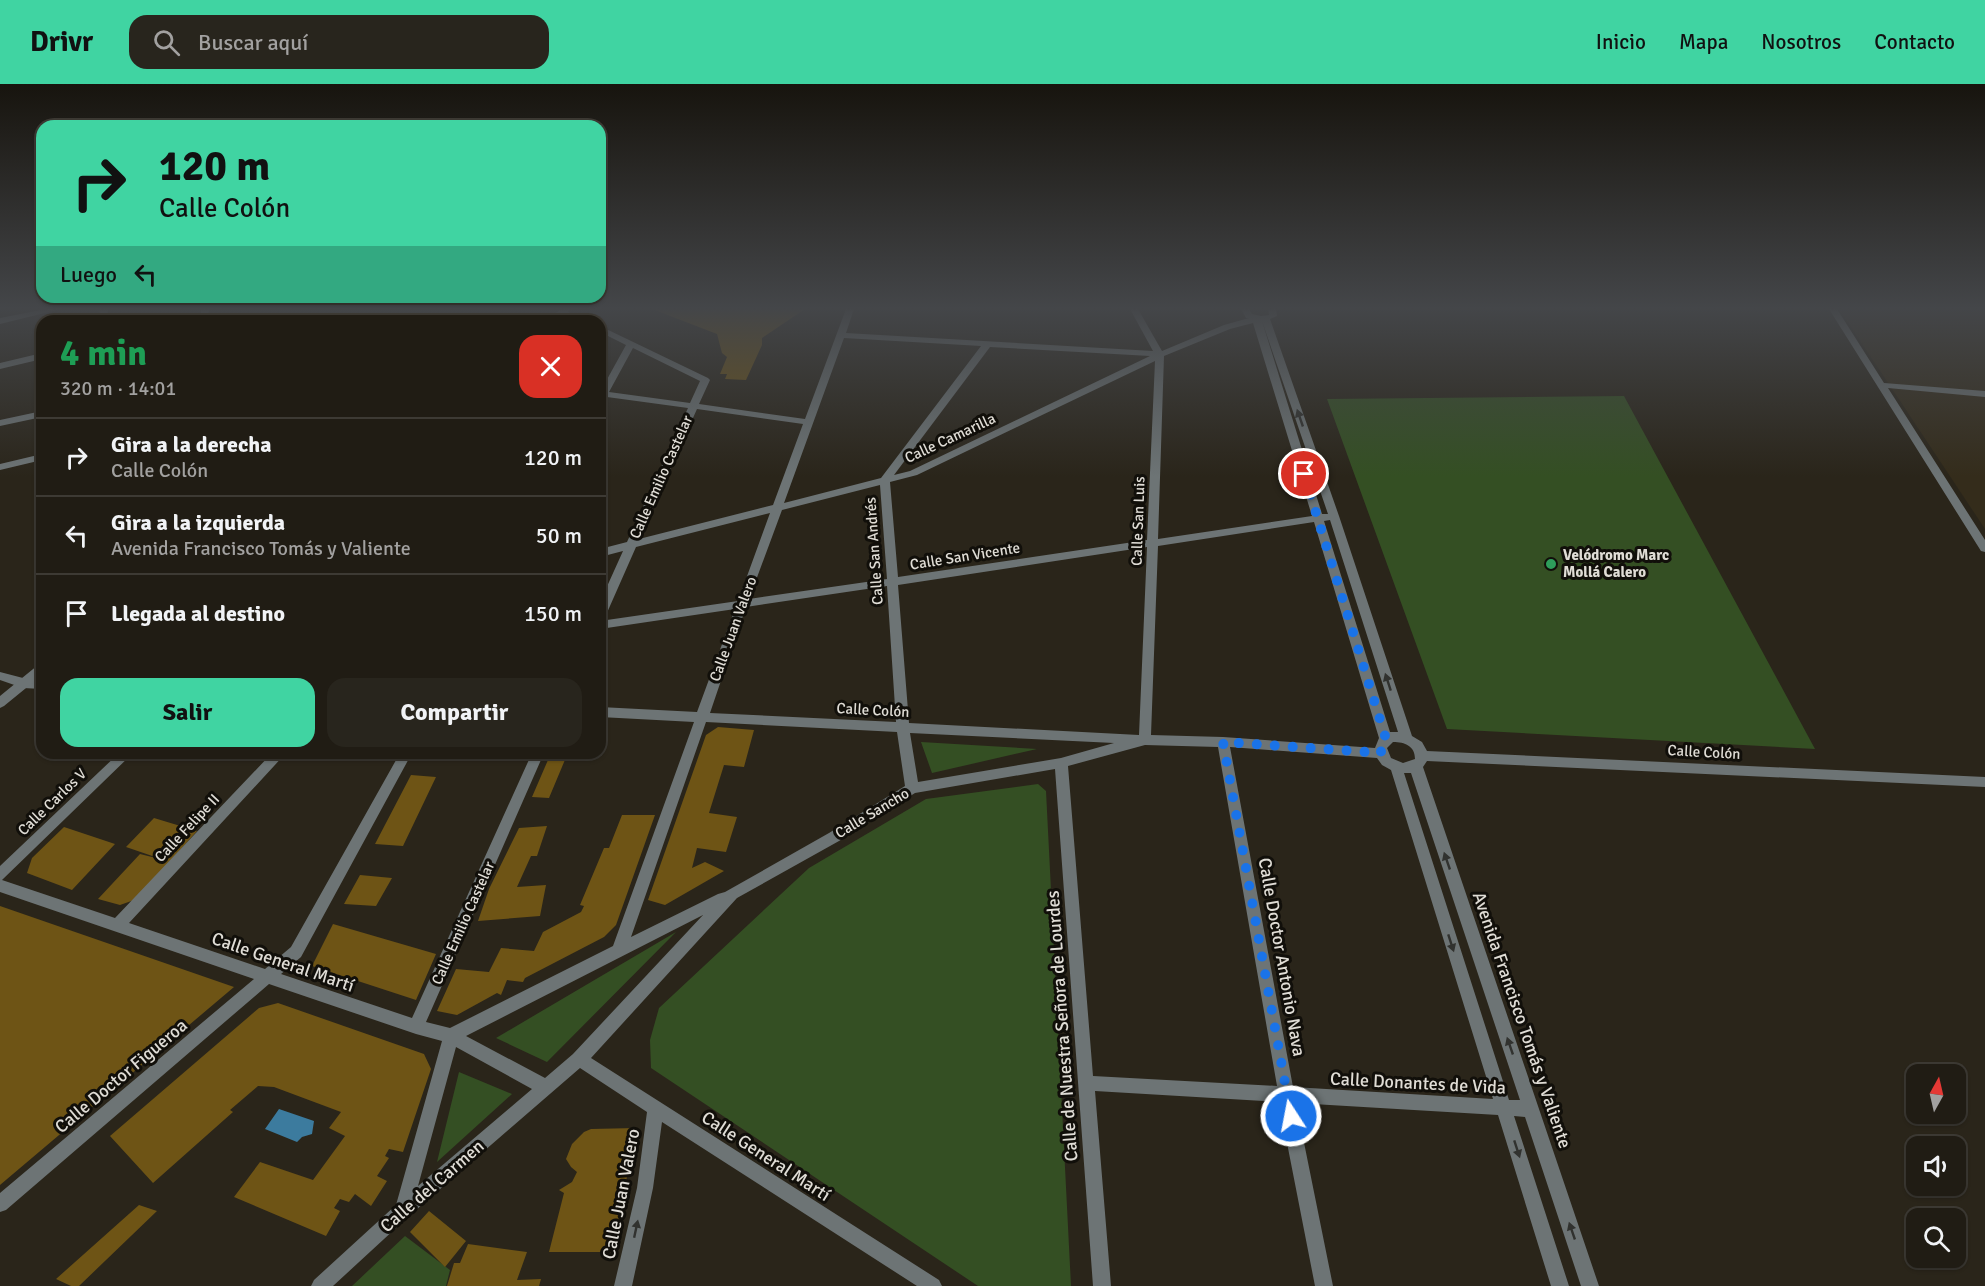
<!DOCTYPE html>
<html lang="es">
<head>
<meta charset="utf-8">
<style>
  :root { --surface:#201c14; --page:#28251d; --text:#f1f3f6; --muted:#a2a1a0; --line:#3d3a34; --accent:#40d4a2 }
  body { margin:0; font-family:Signika,sans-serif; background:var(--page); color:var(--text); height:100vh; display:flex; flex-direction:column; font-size:22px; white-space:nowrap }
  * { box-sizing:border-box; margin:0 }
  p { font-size:20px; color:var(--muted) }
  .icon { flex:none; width:33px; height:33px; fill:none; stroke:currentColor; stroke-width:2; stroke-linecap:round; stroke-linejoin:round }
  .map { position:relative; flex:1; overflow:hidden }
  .side { position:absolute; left:36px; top:231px; width:570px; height:444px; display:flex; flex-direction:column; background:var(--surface); border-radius:18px; box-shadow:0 2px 4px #0004,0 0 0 2px var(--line) }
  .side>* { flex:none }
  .top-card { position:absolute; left:36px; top:36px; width:570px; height:183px; border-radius:18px; box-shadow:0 2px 4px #0004,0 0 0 2px var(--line); background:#40d4a2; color:#111; overflow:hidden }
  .needle { width:39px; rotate:8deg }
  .fabs { position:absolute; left:1906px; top:980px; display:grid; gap:12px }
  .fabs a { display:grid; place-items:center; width:60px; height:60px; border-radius:12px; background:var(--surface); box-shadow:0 2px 4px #0004,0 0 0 2px var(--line); font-size:30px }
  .pin { position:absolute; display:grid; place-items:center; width:51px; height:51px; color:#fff; margin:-26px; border:3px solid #fff; border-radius:50%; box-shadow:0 2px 6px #0007 }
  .me { position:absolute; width:66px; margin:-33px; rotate:349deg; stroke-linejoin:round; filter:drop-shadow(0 0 4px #0008) }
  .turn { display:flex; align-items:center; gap:21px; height:126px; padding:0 24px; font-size:27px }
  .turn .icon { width:78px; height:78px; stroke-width:2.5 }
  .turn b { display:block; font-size:42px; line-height:51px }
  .then { display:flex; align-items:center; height:57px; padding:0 24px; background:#0003; gap:12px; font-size:22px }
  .round { display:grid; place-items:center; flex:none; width:63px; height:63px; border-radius:18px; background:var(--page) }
  .head { display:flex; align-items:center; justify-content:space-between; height:102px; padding:0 24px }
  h1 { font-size:36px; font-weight:700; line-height:45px; color:#1e9e55 }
  .button { display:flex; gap:12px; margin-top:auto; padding:12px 24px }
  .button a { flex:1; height:69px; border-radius:18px; background:var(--accent); color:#111; font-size:24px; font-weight:700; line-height:69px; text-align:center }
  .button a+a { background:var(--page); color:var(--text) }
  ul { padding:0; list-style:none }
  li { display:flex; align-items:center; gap:18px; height:78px; padding:0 24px; border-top:2px solid var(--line) }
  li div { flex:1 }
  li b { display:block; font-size:22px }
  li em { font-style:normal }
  header { display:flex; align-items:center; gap:36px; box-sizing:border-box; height:84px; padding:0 30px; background:var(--accent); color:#111 }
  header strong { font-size:28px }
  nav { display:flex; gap:33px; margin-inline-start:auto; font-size:21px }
  .search { width:420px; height:54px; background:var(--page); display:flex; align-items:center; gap:15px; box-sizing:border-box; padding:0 21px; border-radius:18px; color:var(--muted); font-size:22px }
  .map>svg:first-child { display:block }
  .built { fill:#342c1b }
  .green { fill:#344f23 }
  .water { fill:#3c7b9e }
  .building { fill:#6e5415 }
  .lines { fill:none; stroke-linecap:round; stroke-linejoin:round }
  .minor { fill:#6d7475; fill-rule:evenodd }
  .tertiary { fill:#6d7475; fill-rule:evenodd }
  .oneway { fill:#31322f }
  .route { stroke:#1a73e8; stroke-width:10; stroke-dasharray:0 18 }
  .leisure-dot { fill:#2e9e5b; stroke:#110f0a; stroke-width:2 }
  .labels { text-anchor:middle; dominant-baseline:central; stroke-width:6; stroke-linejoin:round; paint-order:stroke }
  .street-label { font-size:15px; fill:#e0ddd6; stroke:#110f0a }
  .poi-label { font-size:15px; font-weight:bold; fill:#e0ddd6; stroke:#110f0a; text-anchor:start }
  .near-street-label { font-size:18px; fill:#e0ddd6; stroke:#110f0a }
</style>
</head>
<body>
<header>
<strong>Drivr</strong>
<div class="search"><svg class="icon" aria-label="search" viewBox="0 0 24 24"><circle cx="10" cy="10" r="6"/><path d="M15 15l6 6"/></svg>Buscar aquí</div>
<nav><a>Inicio</a><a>Mapa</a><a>Nosotros</a><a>Contacto</a></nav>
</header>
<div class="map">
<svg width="1985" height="1202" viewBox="0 0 1985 1202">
  <rect width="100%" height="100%" fill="#2a251a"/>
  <path class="built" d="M1839 225H1985V445Z"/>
  <path class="green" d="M1624 312 1815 665 1447 645 1327 315Z
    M921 658 1037 665 932 689Z
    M1038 700 1046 707 1071 1202H978L651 984 650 956 659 924 809 784 926 715Z
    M676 848 547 978 496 954Z
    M459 988 512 1010 437 1078Z
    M405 1152 450 1186 446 1202H352Z"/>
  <path class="water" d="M279 1025 314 1037 312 1050 302 1053 297 1058 265 1045Z"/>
  <path class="building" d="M652 225H805L762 254V261L746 296 725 295 727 290H720L727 273 722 269 717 250Z
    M718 643 754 646 744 683 724 681 709 729 737 733 726 768 697 764 692 784 705 778 724 787 665 821 648 816 706 651Z
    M551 669H579L578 672 567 671 549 714 532 713Z
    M411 691 436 693 403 762 375 760Z
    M622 731H655L616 841 604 853 525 894 523 898 507 896 501 911 497 909 457 931 437 927 456 885 489 888 501 864 534 867 543 848 581 828 584 822 580 821 604 764H609Z
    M154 734 197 747 137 815 120 821 98 815 140 770 164 776 126 763Z
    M547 742 537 772H531L517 803 546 801 540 832 478 837 489 805 519 744Z
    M64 743 115 760 72 806 27 789 32 774Z
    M360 791 392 794 376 822 344 820Z
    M0 822 234 903 0 1101Z
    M333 840 436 870 416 916 312 882Z
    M278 919 424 970 431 985 403 1068 389 1065 385 1072 389 1074 377 1092 387 1097 371 1122 355 1110 349 1118 340 1115 334 1124 340 1127 326 1152 234 1113 260 1078 313 1096 345 1052 329 1044 341 1028 274 1003 258 1002 230 1026 233 1028 153 1099 110 1052 259 924Z
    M636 1044 613 1168H549L564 1109 559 1106 572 1098 577 1088 571 1083 566 1075 572 1060 584 1048 591 1045Z
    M139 1121 157 1127 79 1202H71L56 1195Z
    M429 1127 466 1157 445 1183 410 1148Z
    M468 1160 527 1168 517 1196 541 1195 539 1202H447L454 1179H460Z"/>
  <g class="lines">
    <path class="minor" d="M46 225H61L0 240V234Z
      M100 225H108L107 237H99Z
      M201 225H209L208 237H200Z
      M562 225 587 237H576L560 229 559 227Z
      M846 225H854L846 249 1153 267 1130 225H1138L1162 267 1224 241 1249 234H1246L1241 225H1249L1252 230 1261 232 1269 231 1268 225H1276L1277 232 1270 235 1339 432 1412 652 1422 658 1427 667 1985 693V703L1427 677 1423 683 1599 1202H1581L1525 1033 1514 1032 1569 1202H1551L1498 1031 1296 1019 1333 1202H1315L1279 1018 1095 1007 1111 1202H1093L1055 685 915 709 839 757 737 814 591 974 939 1196 942 1202H917L662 1038 653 1104 632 1202H614L637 1104 647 1028 580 984 409 1132 333 1202H311L314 1196 396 1121 442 957 416 950 269 900 6 1126 0 1128V1109L254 895 0 808V782L119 669H133L2 796 115 834 272 669H286L129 839 265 885 291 863 400 669H412L301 873 281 890 412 934 532 669H544L426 938 450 944 613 862 694 638 600 633V623L697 628 735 525 600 545V537L738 517 770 429 636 463 606 531 600 535V518L623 467 600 473V465L627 458 688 324 607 313 604 317 600 318V308L626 261 600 248V242L708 294 710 296 699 320 805 335ZM1262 237 1328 430H1322ZM1253 239 1312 432 1158 455 1164 272 1230 245ZM844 254 981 262 881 394 784 419ZM990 263 1150 272 910 387 894 391ZM633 264 700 297 690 319 609 308ZM1155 277 1147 456 898 493 890 398 917 391ZM697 325 803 340 773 421 639 455ZM880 401 887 495 749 515 782 426ZM1330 436 1398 648H1390L1324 437ZM1314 438 1379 654 1375 664 1223 653 1151 651 1158 462ZM1147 463 1139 651 909 639 898 501ZM887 502 896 638 710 629 746 523ZM706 638 897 648 905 702 829 749 725 808 718 810 631 853ZM910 649 1114 659 1061 674 918 698ZM1393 658C1405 658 1415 662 1415 675L1403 679 1391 674 1387 664ZM1145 661 1218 663 1277 1002 1093 992 1068 682ZM1230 663 1377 674 1382 681 1391 686 1493 1015 1293 1003ZM1404 689H1411L1520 1016H1509ZM703 831 573 970 545 994 466 952ZM456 963 532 1005 418 1102Z
      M1829 225H1837L1884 299 1985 307V313L1888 304 1985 456V468L1981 467Z
      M42 269V275L0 285V279Z
      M42 327V333L0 342V336Z
      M42 370V376L0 386V380Z
      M0 588 23 594 42 595V605L23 604 0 596Z"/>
    <path class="tertiary" d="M562 225H572L553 237H543Z
      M42 580V591L4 622 0 624V612L38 581Z"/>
  </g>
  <defs><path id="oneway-solid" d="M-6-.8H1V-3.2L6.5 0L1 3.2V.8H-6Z" transform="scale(1.5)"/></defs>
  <g class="oneway">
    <use href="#oneway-solid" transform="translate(1300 334) rotate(-109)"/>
    <use href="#oneway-solid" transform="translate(1388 598) rotate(-108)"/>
    <use href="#oneway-solid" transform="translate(1447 777) rotate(-109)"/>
    <use href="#oneway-solid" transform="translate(1451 859) rotate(72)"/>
    <use href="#oneway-solid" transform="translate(1510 962) rotate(-109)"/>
    <use href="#oneway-solid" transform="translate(1517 1065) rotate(72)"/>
    <use href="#oneway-solid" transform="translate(636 1145) rotate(-78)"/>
    <use href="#oneway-solid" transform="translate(1572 1147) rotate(-109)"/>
  </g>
  <linearGradient id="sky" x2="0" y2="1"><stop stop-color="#17140e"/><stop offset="0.57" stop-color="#444649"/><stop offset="1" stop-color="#444649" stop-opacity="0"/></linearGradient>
  <rect width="1985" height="393" fill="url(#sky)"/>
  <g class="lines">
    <path class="route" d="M1291 1032 1223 658 1381 669V661L1386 655 1304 390"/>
  </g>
  <circle class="leisure-dot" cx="1551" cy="480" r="6"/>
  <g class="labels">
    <g class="street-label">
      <text transform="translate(950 354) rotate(-25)">Calle Camarilla</text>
      <text transform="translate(661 393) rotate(-66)">Calle Emilio Castelar</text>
      <text transform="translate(1138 437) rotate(-88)">Calle San Luis</text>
      <text transform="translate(874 467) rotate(-94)">Calle San Andrés</text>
      <text transform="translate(965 472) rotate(-9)">Calle San Vicente</text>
      <text transform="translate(733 545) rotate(-70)">Calle Juan Valero</text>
      <text transform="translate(873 626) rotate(3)">Calle Colón</text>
      <text transform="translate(1704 668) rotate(3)">Calle Colón</text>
      <text transform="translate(52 718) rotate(-44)">Calle Carlos V</text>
      <text transform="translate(872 729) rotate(-31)">Calle Sancho</text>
      <text transform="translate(187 744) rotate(-47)">Calle Felipe II</text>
      <text transform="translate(463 839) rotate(-66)">Calle Emilio Castelar</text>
    </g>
    <g class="poi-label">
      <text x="1563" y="471">Velódromo Marc<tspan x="1563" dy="17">Mollá Calero</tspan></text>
    </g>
    <g class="near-street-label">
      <text transform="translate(1282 873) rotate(80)">Calle Doctor Antonio Nava</text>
      <text transform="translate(283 878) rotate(19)">Calle General Martí</text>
      <text transform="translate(1522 936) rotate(71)">Avenida Francisco Tomás y Valiente</text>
      <text transform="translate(1062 942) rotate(-94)">Calle de Nuestra Señora de Lourdes</text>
      <text transform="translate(121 992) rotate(-40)">Calle Doctor Figueroa</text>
      <text transform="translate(1418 999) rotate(3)">Calle Donantes de Vida</text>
      <text transform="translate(766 1072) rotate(33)">Calle General Martí</text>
      <text transform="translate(432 1102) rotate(-41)">Calle del Carmen</text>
      <text transform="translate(621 1110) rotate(-79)">Calle Juan Valero</text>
    </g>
  </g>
</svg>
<div class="fabs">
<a><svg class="needle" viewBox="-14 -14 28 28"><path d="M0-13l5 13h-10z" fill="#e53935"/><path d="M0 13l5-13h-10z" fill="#a2a1a0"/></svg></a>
<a><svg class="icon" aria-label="sound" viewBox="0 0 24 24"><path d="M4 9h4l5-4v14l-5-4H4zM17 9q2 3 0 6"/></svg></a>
<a><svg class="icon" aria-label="search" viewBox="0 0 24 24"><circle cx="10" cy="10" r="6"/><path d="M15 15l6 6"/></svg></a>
</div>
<div class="pin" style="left:1304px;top:390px;background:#d93025"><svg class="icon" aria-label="arrive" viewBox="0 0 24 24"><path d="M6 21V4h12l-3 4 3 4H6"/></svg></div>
<svg class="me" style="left:1291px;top:1032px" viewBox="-20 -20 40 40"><circle r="17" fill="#1a73e8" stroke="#fff" stroke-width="3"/><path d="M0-11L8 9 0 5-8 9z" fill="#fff"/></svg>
<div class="top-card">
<div class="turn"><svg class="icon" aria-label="right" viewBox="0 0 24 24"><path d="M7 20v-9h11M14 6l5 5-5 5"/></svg><div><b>120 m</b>Calle Colón</div></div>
<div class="then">Luego<svg class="icon" aria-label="left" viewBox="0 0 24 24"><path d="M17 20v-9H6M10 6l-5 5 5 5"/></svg></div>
</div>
<section class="side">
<div class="head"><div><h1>4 min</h1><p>320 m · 14:01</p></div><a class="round" style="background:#d93025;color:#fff"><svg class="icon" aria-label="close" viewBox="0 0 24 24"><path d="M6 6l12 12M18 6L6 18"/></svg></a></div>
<ul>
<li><svg class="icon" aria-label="right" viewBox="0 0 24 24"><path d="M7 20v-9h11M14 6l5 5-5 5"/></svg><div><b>Gira a la derecha</b><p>Calle Colón</p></div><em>120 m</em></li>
<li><svg class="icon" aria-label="left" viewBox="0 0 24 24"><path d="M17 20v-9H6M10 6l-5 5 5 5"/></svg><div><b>Gira a la izquierda</b><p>Avenida Francisco Tomás y Valiente</p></div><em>50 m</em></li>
<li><svg class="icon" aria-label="arrive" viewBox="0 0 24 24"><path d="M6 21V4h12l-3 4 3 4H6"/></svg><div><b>Llegada al destino</b></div><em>150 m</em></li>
</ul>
<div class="button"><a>Salir</a><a>Compartir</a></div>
</section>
</div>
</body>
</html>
